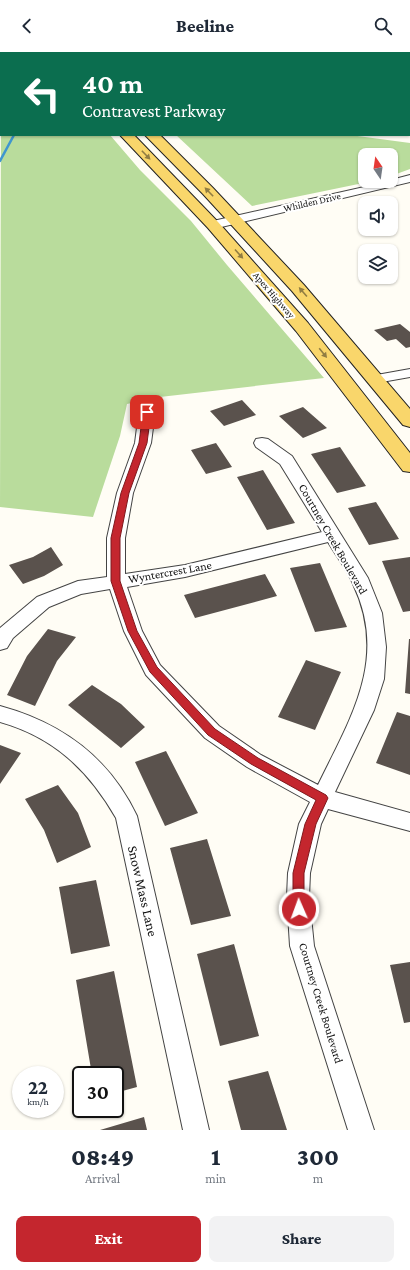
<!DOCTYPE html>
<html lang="en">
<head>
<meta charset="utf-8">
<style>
  :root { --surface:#fff; --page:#f2f2f3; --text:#1f2937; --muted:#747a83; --accent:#c4262e }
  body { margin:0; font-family:"Crimson Pro",serif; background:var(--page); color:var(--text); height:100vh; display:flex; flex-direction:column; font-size:15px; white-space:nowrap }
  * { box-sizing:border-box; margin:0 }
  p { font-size:13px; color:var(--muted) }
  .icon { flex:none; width:22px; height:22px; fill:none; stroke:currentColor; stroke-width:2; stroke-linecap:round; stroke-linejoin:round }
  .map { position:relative; height:1078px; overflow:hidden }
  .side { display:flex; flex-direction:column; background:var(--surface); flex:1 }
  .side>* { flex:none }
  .guide { position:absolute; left:0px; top:0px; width:410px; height:84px; box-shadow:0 1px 3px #0004; background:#0b6e4f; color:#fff; overflow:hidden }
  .needle { width:26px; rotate:347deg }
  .controls { position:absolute; left:358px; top:96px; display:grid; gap:8px }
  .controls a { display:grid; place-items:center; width:40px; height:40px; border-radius:8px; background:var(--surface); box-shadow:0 1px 3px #0004; font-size:20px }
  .speed { position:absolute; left:12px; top:1014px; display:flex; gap:8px; font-size:20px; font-weight:700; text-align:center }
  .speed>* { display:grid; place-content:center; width:52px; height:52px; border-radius:50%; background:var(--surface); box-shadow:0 1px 3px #0004; line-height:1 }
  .speed small { font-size:10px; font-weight:400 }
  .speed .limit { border:2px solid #111; border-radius:6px; background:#fff; color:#111 }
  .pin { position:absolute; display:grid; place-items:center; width:34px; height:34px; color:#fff; margin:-17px; border-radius:8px; box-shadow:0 2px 6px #0006 }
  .me { position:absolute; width:44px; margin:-22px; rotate:358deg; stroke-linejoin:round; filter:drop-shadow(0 0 3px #0008) }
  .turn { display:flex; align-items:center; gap:14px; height:84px; padding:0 16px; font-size:18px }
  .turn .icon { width:52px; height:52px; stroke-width:2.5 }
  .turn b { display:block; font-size:28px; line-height:34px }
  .eta { display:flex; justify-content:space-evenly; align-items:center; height:68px; text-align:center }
  .eta b { font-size:24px; font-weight:800; line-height:28px }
  .primary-button { display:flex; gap:8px; margin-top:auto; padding:8px 16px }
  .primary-button a { flex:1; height:46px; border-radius:8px; background:var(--accent); color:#fff; font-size:16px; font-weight:800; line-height:46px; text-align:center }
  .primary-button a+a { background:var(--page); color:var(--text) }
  header { display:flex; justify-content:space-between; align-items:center; height:52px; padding:0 16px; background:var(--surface); font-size:18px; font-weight:800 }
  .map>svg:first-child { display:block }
  .forest { fill:#b9dc9c }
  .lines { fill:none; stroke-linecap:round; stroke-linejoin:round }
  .stream { stroke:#3f96cf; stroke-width:2.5 }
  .building { fill:#5a524d }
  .minor-casing { stroke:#444; stroke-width:2 }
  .major-casing { stroke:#222; stroke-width:2 }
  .minor { fill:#fff; fill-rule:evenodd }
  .major { fill:#f9d66b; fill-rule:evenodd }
  .oneway { fill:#917d42 }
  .route { fill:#c4262e; stroke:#7f191e }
  .labels { text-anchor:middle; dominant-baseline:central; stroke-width:4; stroke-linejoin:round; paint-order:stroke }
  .far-street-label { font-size:10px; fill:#111; stroke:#fff }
  .street-label { font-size:12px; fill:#111; stroke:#fff }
  .near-street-label { font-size:14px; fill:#111; stroke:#fff }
</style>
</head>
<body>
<header><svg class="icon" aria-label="back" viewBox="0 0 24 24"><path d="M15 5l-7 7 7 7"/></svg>Beeline<svg class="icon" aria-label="search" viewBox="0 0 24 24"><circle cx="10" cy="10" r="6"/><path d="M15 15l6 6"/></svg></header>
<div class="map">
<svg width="410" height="1078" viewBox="0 0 410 1078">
  <rect width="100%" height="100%" fill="#fffdf5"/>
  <path class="forest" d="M1 51V83H110L140 118 191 169 227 213 324 326 160 345 127 352 120 384 93 465 0 455Z
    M176 83H350L410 91V117L391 124V103H365V129H373L252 154Z"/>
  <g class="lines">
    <path class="stream" d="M0 109 14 83"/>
  </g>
  <path class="building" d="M400 272 410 280V295L406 296 396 287 387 289 374 278Z
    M242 348 256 363 224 374 210 359Z
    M303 355 327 376 303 386 279 364Z
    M216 391 232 415 206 422 191 398Z
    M340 395 366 434 337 441 311 402Z
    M263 418 295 471 267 478 237 425Z
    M376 450 399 487 369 493 348 456Z
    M51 495 63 513 44 524 23 532 9 513 33 505Z
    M410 505V559L403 560 382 509Z
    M320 511 347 575 315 580 290 516Z
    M265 522 277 544 195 566 184 543Z
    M48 577 76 585 57 609 35 654 7 643 27 604Z
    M409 587H410V642L405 641Z
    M306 608 341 620 315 678 278 665Z
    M92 633 121 652 145 675 121 696 68 653Z
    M397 660 410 664V723L376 711Z
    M0 693 21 701 0 732Z
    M166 699 198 761 165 774 135 710Z
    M58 733 78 761 91 795 57 811 44 778 25 747Z
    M207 787 231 864 191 873 170 796Z
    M96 828 110 894 71 902 59 835Z
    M234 892 259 984 220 994 197 902Z
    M410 910V970L404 971 390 913Z
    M114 919 137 1035 115 1041V1023H92L76 928Z
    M268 1019 287 1078H241L228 1029Z
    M144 1065 147 1078H100Z"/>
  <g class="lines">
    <g class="minor-casing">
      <path id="minor" d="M0 0H8L1 1 0 4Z
        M409 15H410L409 23Z
        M410 123V130L213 177 209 176 207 173 209 170 213 169 391 129V128Z
        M410 317V325L376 331 371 330 369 327 371 324Z
        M147 355 152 357 155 360 151 391 133 441 125 486V522L185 513 322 480 280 412 256 395 254 391 256 387 262 386 268 387 292 404 368 526 382 561 386 595 384 627 374 658 335 740 410 761V779L328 757 321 772 310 821 309 845 314 894 374 1078H348L290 894 287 845 288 821 299 772 310 750 247 715 205 686 146 623 124 579 110 537 81 542 49 555 13 586 7 596 0 598V576L37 545 78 529 107 525V486L117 441 135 391 139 360 142 357ZM328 490C336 504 347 517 353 532 389 607 350 667 318 733L261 703 219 674 160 613 142 579 127 535 185 525Z
        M0 654C62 671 109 705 137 764L209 1078H183L116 766C89 719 54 685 0 670Z"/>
    </g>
    <g class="major-casing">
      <path id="major" d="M33 0H45L46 1H34Z
        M54 0H66L67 1H55Z
        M120 83H134L218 170 308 271 410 401V420L403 419 296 279 208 176Z
        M145 83H160L213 136 304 233 410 357V375L403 373 292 239 203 142Z"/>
    </g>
    <use href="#minor" class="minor"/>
    <use href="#major" class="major"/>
  </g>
  <defs><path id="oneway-solid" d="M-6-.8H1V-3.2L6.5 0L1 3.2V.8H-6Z"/></defs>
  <g class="oneway">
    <use href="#oneway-solid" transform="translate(146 103) rotate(46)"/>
    <use href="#oneway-solid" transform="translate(209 140) rotate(-134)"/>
    <use href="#oneway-solid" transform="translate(239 202) rotate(48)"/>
    <use href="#oneway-solid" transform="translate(303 240) rotate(-131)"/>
    <use href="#oneway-solid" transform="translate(323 301) rotate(51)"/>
  </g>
  <path class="route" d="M147 357 151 360 147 391 129 441 120 486V529L137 579 157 615 215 677 258 706 326 743 328 746 316 772 304 821V857L303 861 299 862 295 861 293 857V821L305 772 316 748 251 712 208 683 150 620 128 579 111 529V486L121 441 139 391 143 360Z"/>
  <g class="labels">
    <g class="far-street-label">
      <text transform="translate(312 150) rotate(-13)">Whilden Drive</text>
      <text transform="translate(274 243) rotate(49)">Apex Highway</text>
    </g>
    <g class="street-label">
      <text transform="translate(333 487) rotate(60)">Courtney Creek Boulevard</text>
      <text transform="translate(170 520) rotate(-10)">Wyntercrest Lane</text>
      <text transform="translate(321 951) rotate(73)">Courtney Creek Boulevard</text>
    </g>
    <g class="near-street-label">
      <text transform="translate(143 839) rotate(77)">Snow Mass Lane</text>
    </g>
  </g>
</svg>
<div class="controls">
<a><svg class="needle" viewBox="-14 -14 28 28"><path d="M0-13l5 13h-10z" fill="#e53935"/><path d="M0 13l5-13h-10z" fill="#747a83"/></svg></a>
<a><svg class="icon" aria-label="sound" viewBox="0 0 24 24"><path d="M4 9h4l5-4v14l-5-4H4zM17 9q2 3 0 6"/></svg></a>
<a><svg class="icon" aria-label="layers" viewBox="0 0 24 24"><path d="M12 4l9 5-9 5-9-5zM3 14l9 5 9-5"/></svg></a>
</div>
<div class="speed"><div>22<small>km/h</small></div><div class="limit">30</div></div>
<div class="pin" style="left:147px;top:360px;background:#d93025"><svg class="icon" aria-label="arrive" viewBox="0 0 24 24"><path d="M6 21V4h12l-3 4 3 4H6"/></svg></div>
<svg class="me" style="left:299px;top:857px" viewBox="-20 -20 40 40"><circle r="17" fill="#c4262e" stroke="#fff" stroke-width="3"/><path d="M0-11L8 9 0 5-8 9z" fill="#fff"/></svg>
<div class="guide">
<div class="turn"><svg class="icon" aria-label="left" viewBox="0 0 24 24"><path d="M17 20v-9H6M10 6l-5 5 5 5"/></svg><div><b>40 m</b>Contravest Parkway</div></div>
</div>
</div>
<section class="side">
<div class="eta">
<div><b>08:49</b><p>Arrival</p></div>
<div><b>1</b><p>min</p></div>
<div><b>300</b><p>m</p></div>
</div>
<div class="primary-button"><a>Exit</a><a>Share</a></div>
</section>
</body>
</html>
